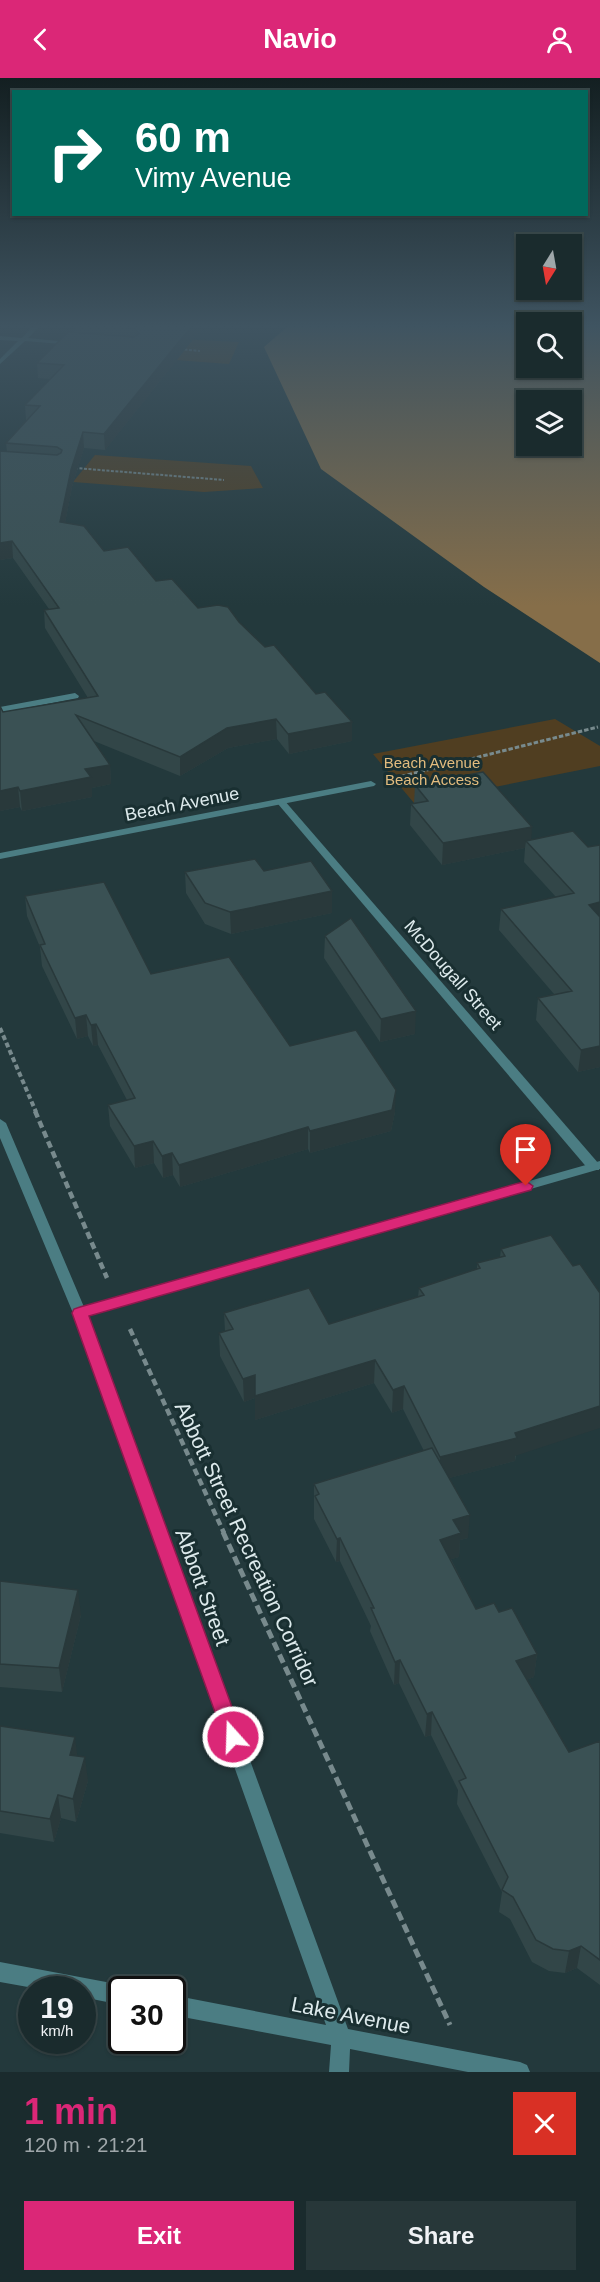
<!DOCTYPE html>
<html lang="en">
<head>
<meta charset="utf-8">
<style>
  :root { --surface:#1a2b2d; --page:#273739; --text:#f1f3f6; --muted:#9fa7aa; --line:#384749; --accent:#db2777 }
  body { margin:0; font-family:Helvetica,sans-serif; background:var(--page); color:var(--text); height:100vh; display:flex; flex-direction:column; font-size:22px; white-space:nowrap }
  * { box-sizing:border-box; margin:0 }
  p { font-size:20px; color:var(--muted) }
  .icon { flex:none; width:33px; height:33px; fill:none; stroke:currentColor; stroke-width:2; stroke-linecap:round; stroke-linejoin:round }
  .map { position:relative; height:1994px; overflow:hidden }
  .panel { display:flex; flex-direction:column; background:var(--surface); flex:1 }
  .panel>* { flex:none }
  .banner { position:absolute; left:12px; top:12px; width:576px; height:126px; border-radius:0px; box-shadow:0 2px 4px #0004,0 0 0 2px var(--line); background:#00695c; color:#fff; overflow:hidden }
  .needle { width:39px; rotate:191deg }
  .controls { position:absolute; left:516px; top:156px; display:grid; gap:12px }
  .controls a { display:grid; place-items:center; width:66px; height:66px; border-radius:0px; background:var(--surface); box-shadow:0 2px 4px #0004,0 0 0 2px var(--line); font-size:30px }
  .speed { position:absolute; left:18px; top:1898px; display:flex; gap:12px; font-size:30px; font-weight:700; text-align:center }
  .speed>* { display:grid; place-content:center; width:78px; height:78px; border-radius:50%; background:var(--surface); box-shadow:0 2px 4px #0004,0 0 0 2px var(--line); line-height:1 }
  .speed small { font-size:15px; font-weight:400 }
  .speed .limit { border:3px solid #111; border-radius:9px; background:#fff; color:#111 }
  .pin { position:absolute; display:grid; place-items:center; width:51px; height:51px; color:#fff; margin:-62px -26px; border-radius:50% 50% 50% 0; rotate:-45deg; box-shadow:0 0 6px #0007 }
  .pin .icon { rotate:45deg }
  .me { position:absolute; width:66px; margin:-33px; rotate:340deg; stroke-linejoin:round; filter:drop-shadow(0 0 4px #0008) }
  .turn { display:flex; align-items:center; gap:21px; height:126px; padding:0 24px; font-size:27px }
  .turn .icon { width:78px; height:78px; stroke-width:2.5 }
  .turn b { display:block; font-size:42px; line-height:51px }
  .round { display:grid; place-items:center; flex:none; width:63px; height:63px; border-radius:0px; background:var(--page) }
  .summary { display:flex; align-items:center; justify-content:space-between; height:102px; padding:0 24px }
  h1 { font-size:36px; font-weight:800; line-height:45px; color:var(--accent) }
  .primary-button { display:flex; gap:12px; margin-top:auto; padding:12px 24px }
  .primary-button a { flex:1; height:69px; border-radius:0px; background:var(--accent); color:#fff; font-size:24px; font-weight:800; line-height:69px; text-align:center }
  .primary-button a+a { background:var(--page); color:var(--text) }
  header { display:flex; justify-content:space-between; align-items:center; height:78px; padding:0 24px; background:var(--accent); color:#fff; font-size:27px; font-weight:800 }
  .map>svg:first-child { display:block }
  .green { fill:#503e21 }
  .water { fill:#866e49; fill-rule:evenodd }
  .lines { fill:none; stroke-linecap:round; stroke-linejoin:round }
  .path-far4 { stroke:#788a8d; stroke-width:2; stroke-dasharray:3 1.5; stroke-linecap:butt }
  .path-far3 { stroke:#788a8d; stroke-width:3; stroke-dasharray:4.5 2; stroke-linecap:butt }
  .path-far2 { stroke:#788a8d; stroke-width:4; stroke-dasharray:5 3; stroke-linecap:butt }
  .path-far1 { stroke:#788a8d; stroke-width:4.5; stroke-dasharray:7 4; stroke-linecap:butt }
  .path { stroke:#788a8d; stroke-width:5; stroke-dasharray:9 4.5; stroke-linecap:butt }
  .lane { fill:#4b7d83; fill-rule:evenodd }
  .street { fill:#4b7d83; fill-rule:evenodd }
  .wall { fill:#324648 }
  .shaded-wall { fill:#29393b }
  .building { fill:#3a5154; stroke:#29393b; stroke-width:1.5 }
  .route { fill:#db2777; stroke:#8e194d; stroke-width:1.5 }
  .labels { text-anchor:middle; dominant-baseline:central; stroke-width:6; stroke-linejoin:round; paint-order:stroke }
  .far-park-label { font-size:15px; fill:#e3bc7e; stroke:#192f31 }
  .street-label { font-size:18px; fill:#ddeaec; stroke:#192f31 }
  .near-street-label { font-size:21px; fill:#ddeaec; stroke:#192f31 }
</style>
</head>
<body>
<header><svg class="icon" aria-label="back" viewBox="0 0 24 24"><path d="M15 5l-7 7 7 7"/></svg>Navio<svg class="icon" aria-label="person" viewBox="0 0 24 24"><circle cx="12" cy="8" r="4"/><path d="M4 21q1-7 8-7t8 7"/></svg></header>
<div class="map">
<svg width="600" height="1994" viewBox="0 0 600 1994">
  <rect width="100%" height="100%" fill="#23393c"/>
  <path class="green" d="M176 261 239 264 229 286 162 281Z
    M95 377 251 388 263 410 204 414 73 404Z
    M555 641 600 668V688L414 725 373 676Z"/>
  <path class="water" d="M287 249H526V290H572V249H600V585L484 509 321 391 264 269ZM526 322H572V368H526Z"/>
  <g class="lines">
    <path class="path-far4" d="M180 271 200 273
      M75 390 224 402"/>
    <path class="path-far3" d="M395 700 598 649"/>
    <path class="path-far2" d="M0 950 36 1034"/>
    <path class="path-far1" d="M35 1033 107 1200
      M130 1251 224 1455"/>
    <path class="path" d="M223 1454 450 1947"/>
    <path class="lane" d="M281 721 284 722 599 1086V1092H589L278 726V722Z"/>
    <path class="street" d="M32 249H39L28 260 77 265 74 267 25 263 0 286V281L18 263 0 262V258L22 260Z
      M75 615 79 618 78 620 0 635V629Z
      M371 703 376 706 374 708 0 781V775Z
      M0 1041 6 1045 84 1229 600 1083V1091L88 1238 348 1951 520 1984 527 1987 530 1994H468L350 1971 349 1994H329L331 1967 172 1937V1917L326 1947 73 1235 0 1060Z
      M0 1884 122 1907 129 1911H122V1927L82 1919V1911H39L0 1904Z"/>
  </g>
  <path class="wall" d="M75 249H203L105 372 84 370 72 409 65 445 104 473 156 503 198 530 239 544 316 616 352 644V663L289 676 277 661 228 670 180 698 94 663 110 687 111 706 92 710V719L22 733 20 729 0 733V628L3 634 88 620 45 550 44 532 49 531 13 480 0 482 7 374 6 365 27 342H26L25 327 50 301 38 300 37 285 75 255Z
    M415 707 531 762 573 753 600 989 578 994 536 942 538 920 554 916 499 852 501 831 556 819 524 784 525 770 442 787 410 747 411 726H414Z
    M264 793 332 813V835L231 856 205 846 186 815 185 794Z
    M25 818 151 896 290 968 395 1034 391 1053 310 1075 308 1071 180 1109 173 1097 163 1100 154 1085 135 1090 110 1048 108 1027 127 1022 98 967 93 968 88 958 77 961 42 888 40 869 27 838Z
    M325 858 415 956 380 964 324 880Z
    M551 1157 515 1383 449 1400 468 1460 460 1462 459 1479 451 1481 476 1531 499 1534 537 1576 534 1599 526 1602 569 1674 600 1663V1907L577 1890 565 1895 549 1893 532 1884 510 1841 499 1834 502 1814 457 1726 458 1712 431 1657 425 1659 399 1605 394 1607 370 1553 371 1548 340 1483 336 1484 314 1441V1406L424 1373 403 1331 392 1335 374 1305 255 1342V1320L244 1324 220 1278 219 1255 225 1253 224 1235 329 1246 418 1219 419 1210 477 1191V1185L500 1179 501 1171Z
    M0 1503 81 1537 62 1614 0 1609Z
    M0 1648 77 1678 88 1703 76 1744 61 1740 54 1764 0 1755Z"/>
  <path class="shaded-wall" d="M191 249H203L105 372 104 356Z
    M83 354 84 370 72 409 62 461 60 444 71 392Z
    M12 463 13 480 0 482V465Z
    M276 641 277 661 228 670 180 698V679L227 650Z
    M352 644V663L289 676 288 656Z
    M110 687 111 706 92 710V719L22 733 20 713 85 691Z
    M18 709 20 729 0 733V713Z
    M532 749 531 768 526 763 525 770 442 787 443 765Z
    M332 813V835L231 856 230 834Z
    M600 824V845L589 827Z
    M416 933 415 956 380 964 381 941Z
    M86 937 88 958 77 961 75 940Z
    M96 946 98 967 93 968 91 947Z
    M600 968V989L578 994 581 972Z
    M396 1012 395 1034 391 1053 310 1075V1053Z
    M308 1049V1071L180 1109 179 1087Z
    M153 1063 154 1085 135 1090 134 1068Z
    M172 1075 173 1097 163 1100 162 1078Z
    M375 1282 374 1305 255 1342V1320L244 1324 243 1301 255 1297Z
    M404 1308 403 1331 392 1335 393 1312Z
    M600 1328V1350L515 1378V1383L438 1403 440 1379Z
    M470 1437 468 1460 460 1462 459 1479 439 1485 440 1462 453 1442Z
    M340 1460V1483L336 1484 337 1461Z
    M78 1512 81 1537 62 1614 59 1590Z
    M537 1576 534 1599 513 1607 516 1583Z
    M400 1582 399 1605 394 1607 395 1584Z
    M432 1634 431 1657 425 1659 427 1636Z
    M75 1659 78 1683 70 1677Z
    M85 1679 88 1703 76 1744 73 1721Z
    M58 1717 61 1740 54 1764 50 1741Z
    M581 1868 577 1890 565 1895 569 1873Z"/>
  <path class="building" d="M117 249H191L104 356 83 354 71 392 60 444 84 448 104 473 128 469 156 503 172 501 198 530 218 527 228 529 239 544 265 569 274 567 316 616 325 614 352 644 288 656 276 641 227 650 180 679 76 637 110 687 85 691 91 699 20 713 18 709 0 713V628L3 634 98 618 44 532 59 530 12 463 0 465V373L57 377 61 375 62 372 57 369 6 365 40 328 25 327 64 287 37 285 68 254 134 259 139 255 134 250Z
    M483 694 532 749 443 765 411 726 428 723 415 707Z
    M573 753 588 769 600 767V824L589 827 600 839V968L581 972 538 920 572 913 501 831 574 815 526 763Z
    M255 781 264 793 311 783 332 813 230 834 205 825 185 794Z
    M104 804 151 896 229 879 290 968 356 952 396 1012 392 1032 310 1053 308 1049 179 1087 172 1075 162 1078 153 1063 134 1068 108 1027 135 1020 96 946 91 947 86 937 75 940 40 867 45 866 25 818Z
    M351 840 416 933 381 941 325 858Z
    M551 1157 573 1188 580 1186 600 1215V1328L515 1355 517 1360 440 1379 404 1308 393 1312 375 1282 255 1318V1297L243 1301 219 1255 233 1251 224 1235 309 1210 329 1246 424 1217 419 1210 480 1190 477 1185 505 1178 501 1171Z
    M432 1370 470 1437 453 1442 461 1455 440 1462 476 1531 494 1525 499 1534 512 1530 537 1576 516 1583 569 1674 600 1663V1882L581 1868 569 1873 553 1871 536 1862 513 1819 502 1812 508 1799 459 1703 466 1700 432 1634 427 1636 400 1582 395 1584 371 1530H374L340 1460 337 1461 315 1418 319 1416 314 1406Z
    M0 1503 78 1512 59 1590 0 1586Z
    M0 1648 75 1659 70 1677 85 1679 73 1721 58 1717 50 1741 0 1733Z"/>
  <linearGradient id="sky" x2="0" y2="1"><stop stop-color="#131f21"/><stop offset="0.47" stop-color="#3f5461"/><stop offset="1" stop-color="#3f5461" stop-opacity="0"/></linearGradient>
  <rect width="600" height="528" fill="url(#sky)"/>
  <path class="route" d="M526 1103 533 1108 531 1112 89 1238 243 1659 240 1665 233 1668 226 1665 72 1235 74 1231 80 1229Z"/>
  <g class="labels">
    <g class="far-park-label">
      <text x="432" y="684">Beach Avenue<tspan x="432" dy="17">Beach Access</tspan></text>
    </g>
    <g class="street-label">
      <text transform="translate(182 726) rotate(-11)">Beach Avenue</text>
      <text transform="translate(453 897) rotate(49)">McDougall Street</text>
    </g>
    <g class="near-street-label">
      <text transform="translate(247 1466) rotate(65)">Abbott Street Recreation Corridor</text>
      <text transform="translate(203 1509) rotate(70)">Abbott Street</text>
      <text transform="translate(351 1937) rotate(11)">Lake Avenue</text>
    </g>
  </g>
</svg>
<div class="controls">
<a><svg class="needle" viewBox="-14 -14 28 28"><path d="M0-13l5 13h-10z" fill="#e53935"/><path d="M0 13l5-13h-10z" fill="#9fa7aa"/></svg></a>
<a><svg class="icon" aria-label="search" viewBox="0 0 24 24"><circle cx="10" cy="10" r="6"/><path d="M15 15l6 6"/></svg></a>
<a><svg class="icon" aria-label="layers" viewBox="0 0 24 24"><path d="M12 4l9 5-9 5-9-5zM3 14l9 5 9-5"/></svg></a>
</div>
<div class="speed"><div>19<small>km/h</small></div><div class="limit">30</div></div>
<div class="pin" style="left:526px;top:1108px;background:#d93025"><svg class="icon" aria-label="arrive" viewBox="0 0 24 24"><path d="M6 21V4h12l-3 4 3 4H6"/></svg></div>
<svg class="me" style="left:233px;top:1659px" viewBox="-20 -20 40 40"><circle r="17" fill="#db2777" stroke="#fff" stroke-width="3"/><path d="M0-11L8 9 0 5-8 9z" fill="#fff"/></svg>
<div class="banner">
<div class="turn"><svg class="icon" aria-label="right" viewBox="0 0 24 24"><path d="M7 20v-9h11M14 6l5 5-5 5"/></svg><div><b>60 m</b>Vimy Avenue</div></div>
</div>
</div>
<section class="panel">
<div class="summary"><div><h1>1 min</h1><p>120 m · 21:21</p></div><a class="round" style="background:#d93025;color:#fff"><svg class="icon" aria-label="close" viewBox="0 0 24 24"><path d="M6 6l12 12M18 6L6 18"/></svg></a></div>
<div class="primary-button"><a>Exit</a><a>Share</a></div>
</section>
</body>
</html>
